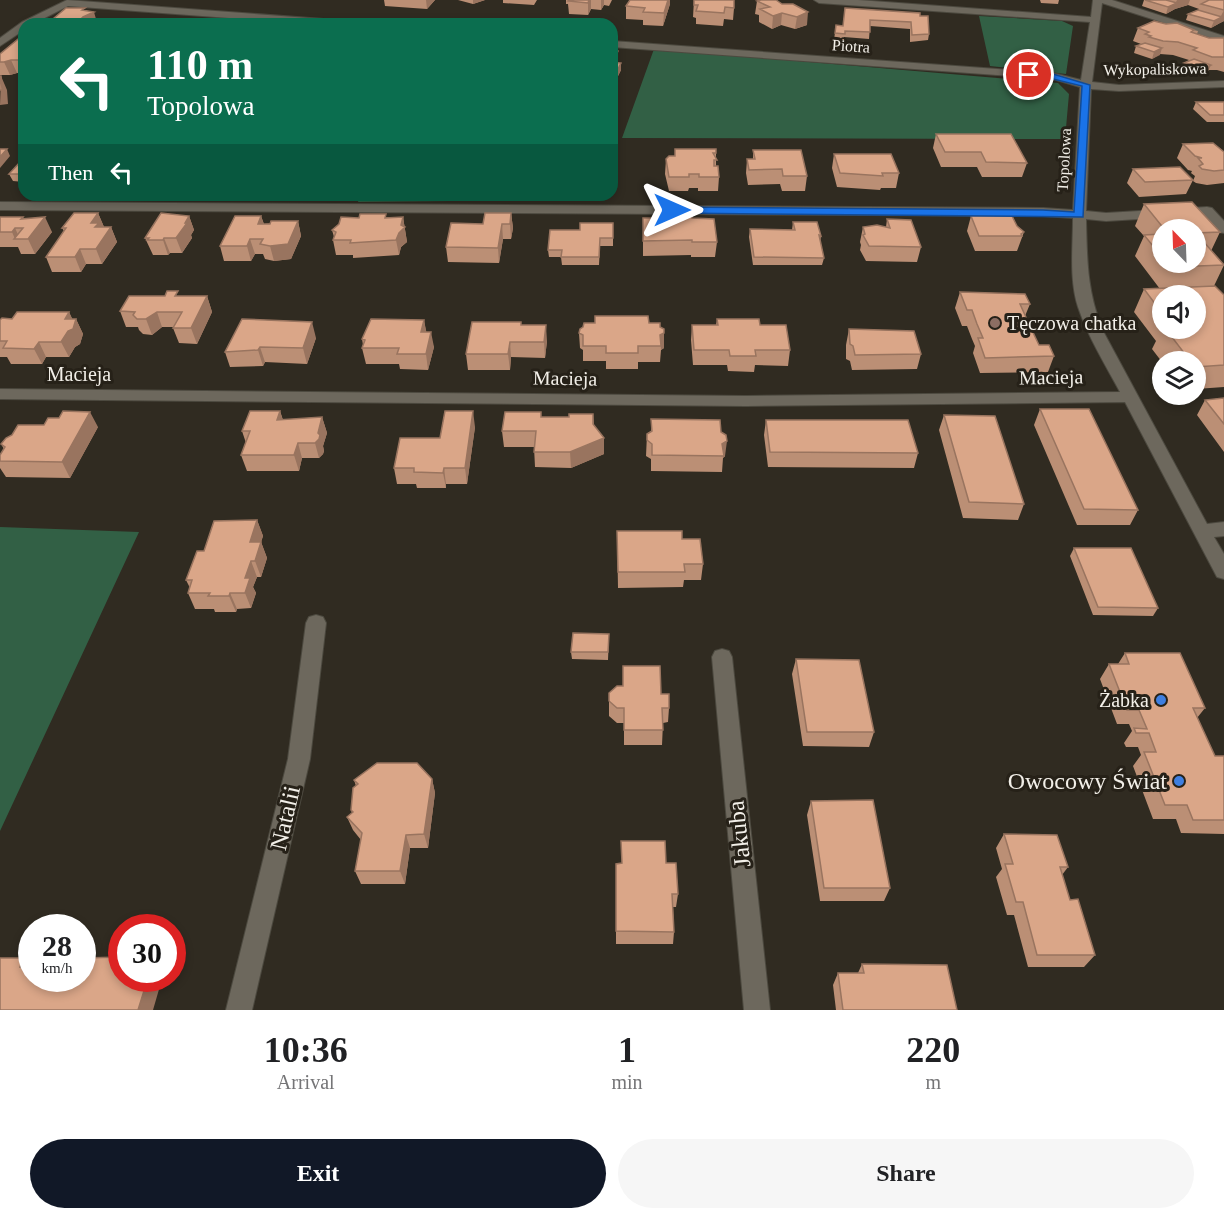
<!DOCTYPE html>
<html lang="en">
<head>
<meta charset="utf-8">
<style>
  :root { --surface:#fff; --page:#f6f6f6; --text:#202124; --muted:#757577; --accent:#111827 }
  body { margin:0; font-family:Georgia,serif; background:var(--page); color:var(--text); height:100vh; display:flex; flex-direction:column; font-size:22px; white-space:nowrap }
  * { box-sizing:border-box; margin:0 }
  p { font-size:20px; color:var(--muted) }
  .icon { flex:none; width:33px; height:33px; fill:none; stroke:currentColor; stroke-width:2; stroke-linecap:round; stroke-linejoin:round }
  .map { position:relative; height:1010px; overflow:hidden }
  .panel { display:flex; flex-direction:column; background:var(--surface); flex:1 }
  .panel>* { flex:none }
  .guide { position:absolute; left:18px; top:18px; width:600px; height:183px; border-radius:18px; box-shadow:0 3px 9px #0003; background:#0b6e4f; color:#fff; overflow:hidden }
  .needle { width:39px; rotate:337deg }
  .controls { position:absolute; left:1152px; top:219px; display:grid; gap:12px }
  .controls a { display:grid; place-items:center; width:54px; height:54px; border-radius:50%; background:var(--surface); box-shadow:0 3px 9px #0003; font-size:30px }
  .speed { position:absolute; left:18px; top:914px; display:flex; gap:12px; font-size:30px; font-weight:700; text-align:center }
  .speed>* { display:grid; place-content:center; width:78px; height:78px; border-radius:50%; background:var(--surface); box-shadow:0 3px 9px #0003; line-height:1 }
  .speed small { font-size:15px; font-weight:400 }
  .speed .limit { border:9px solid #d22; background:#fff; color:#111 }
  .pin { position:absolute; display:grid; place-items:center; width:51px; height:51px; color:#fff; margin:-26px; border:3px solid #fff; border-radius:50%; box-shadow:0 2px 6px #0007 }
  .me { position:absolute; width:66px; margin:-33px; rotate:90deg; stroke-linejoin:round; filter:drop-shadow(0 0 4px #0008) }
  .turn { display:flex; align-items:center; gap:21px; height:126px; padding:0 30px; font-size:27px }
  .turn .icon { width:78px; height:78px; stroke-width:2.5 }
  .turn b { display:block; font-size:42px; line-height:51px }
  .then { display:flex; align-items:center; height:57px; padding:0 30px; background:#0003; gap:12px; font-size:22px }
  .eta { display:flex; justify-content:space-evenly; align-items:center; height:102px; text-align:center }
  .eta b { font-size:36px; font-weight:600; line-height:42px }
  .cta { display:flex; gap:12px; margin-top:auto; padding:12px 30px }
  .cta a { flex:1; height:69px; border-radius:36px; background:var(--accent); color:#fff; font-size:24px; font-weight:600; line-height:69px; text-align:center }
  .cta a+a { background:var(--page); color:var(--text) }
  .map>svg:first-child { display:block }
  .green { fill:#326045 }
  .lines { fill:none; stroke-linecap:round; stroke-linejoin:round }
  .street-casing { stroke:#4c493f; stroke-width:2 }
  .street { fill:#6d685d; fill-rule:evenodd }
  .wall { fill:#bb8f75; fill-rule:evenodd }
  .shaded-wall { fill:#99745f }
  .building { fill:#daa688; stroke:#99745f; stroke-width:1.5 }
  .route { fill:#1a73e8; stroke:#114b97; stroke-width:1.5 }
  .education-dot { fill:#8d6e63; stroke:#262118; stroke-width:2 }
  .shop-dot { fill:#3f7fe0; stroke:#262118; stroke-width:2 }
  .labels { text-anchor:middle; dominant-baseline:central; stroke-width:6; stroke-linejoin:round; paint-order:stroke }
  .far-street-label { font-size:16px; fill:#f2efe8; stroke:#262118 }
  .poi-label { font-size:20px; fill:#f2efe8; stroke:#262118; text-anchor:start }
  .street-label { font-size:20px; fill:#f2efe8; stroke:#262118 }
  .near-poi-label { font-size:24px; fill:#f2efe8; stroke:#262118; text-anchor:end }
  .near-street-label { font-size:24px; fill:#f2efe8; stroke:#262118 }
</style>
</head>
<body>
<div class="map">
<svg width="1224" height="1010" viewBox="0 0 1224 1010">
  <rect width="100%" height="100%" fill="#302b21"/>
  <path class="green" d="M979 16 1062 21 1073 26 1066 74 990 66Z
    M654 49 1058 83 1069 94 1065 139 622 138Z
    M360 195H450L449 201 358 202Z
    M0 527 139 532 0 831Z"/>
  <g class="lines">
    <g class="street-casing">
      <path id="street" d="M67 0 350 21 355 24H311L68 6 33 24H24V30L0 46V38L22 22Z
        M814 0H858L1091 17 1093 0H1112L1224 36V42L1102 3 1092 82 1119 85 1224 81V87L1119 91 1091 89 1086 211 1106 213 1207 207 1212 208 1224 221V233L1219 232 1204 215 1106 221 1086 219C1087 261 1087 292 1103 331L1207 524 1224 522V536L1214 537 1224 554V579L1217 577 1125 402 746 406 0 399V389L746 396 1120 392C1105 364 1088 337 1078 307 1069 279 1073 247 1073 218L1043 216 0 210V202L1043 208 1073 210 1080 87 1053 79 612 47V41L1053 73 1081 80 1090 22 819 3Z
        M316 615 323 617 326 623 310 759 252 1010H226L288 759 306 623 309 617Z
        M722 649 729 651 732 657 770 1010H744L712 657 715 651Z"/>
    </g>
    <use href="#street" class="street"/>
  </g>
  <path class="wall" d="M384 0H435L427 9 385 6Z
    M458 0H485L473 4Z
    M503 0H537L534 5 503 3Z
    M566 0H612L609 6 604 5 601 10 591 9 588 15 569 14 568 4H566Z
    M630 0H670V4L663 26 643 25V20L626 19V6Z
    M694 0 734 8 733 20 724 19 723 26 696 24V18L693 17Z
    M776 0 807 25 795 29 781 25 772 29 759 22V15L755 14 757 1Z
    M1040 0H1059L1058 4 1041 3Z
    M1144 0H1224V21L1220 23 1211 28 1186 20 1188 14 1198 10 1199 9 1188 5 1175 9 1166 14 1142 6Z
    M845 8 920 16 929 34 928 40 910 42V29L870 26 869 39 844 37V40H834L836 25 843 26Z
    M1166 24 1198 31 1197 34 1209 38H1224V72L1217 70H1209L1200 76 1181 69 1184 63 1189 60 1173 55 1160 54 1152 59 1134 53 1136 46 1141 44 1133 41 1138 28Z
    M24 35V73H17L10 75H0V54Z
    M612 50 618 51V57L616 63 621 70 618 76H612Z
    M1196 102H1224V122H1207L1193 109Z
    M936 134 1027 163 1022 177H982L977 167H941L933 148Z
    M1183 144 1224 152V183L1207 185 1196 183 1193 181 1195 176 1191 173 1192 171 1188 170 1177 158Z
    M675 149 716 153V166L719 177 718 191H698V188H689L688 191H669L665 174 666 159 675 156Z
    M753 150 807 176 805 191H782L780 184 748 185 746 173 747 159H753Z
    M834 154 899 173 896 188H881L880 190 837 187 832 168Z
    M24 161V182L13 181 9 174Z
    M1133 169 1193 180 1186 194 1139 197 1127 183Z
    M1144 204 1220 232 1211 251 1224 265 1214 286 1224 295V387L1196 389V362H1162L1152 349 1156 341 1134 312 1144 289H1160L1135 256 1144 236 1135 226ZM1162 230H1196V262H1162ZM1162 296 1196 328H1162Z
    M98 213 104 227H111L117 242 102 264H86L81 272H52L46 257 64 231 62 228Z
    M511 213 513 228 511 239H503L499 263 448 262 446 247 483 224Z
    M189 216 194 230 191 235 192 238 182 253H170L168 255H153L145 238Z
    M261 216 264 224 298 221 301 236 291 259 274 261 265 259 263 254H255L251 261H224L220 246Z
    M971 216 1017 226 1024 232 1017 251H975L967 231Z
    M0 217H23L24 219 52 232 35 254H21L18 247H0Z
    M403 217 407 242 401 247 399 255 353 258V255H336L333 240 334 237 332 230 359 218Z
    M643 218H692L717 242 715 257H691V255L643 256Z
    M887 219 921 247 917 262 866 261 860 250 861 245 860 242 863 227H886Z
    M793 222 821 236 820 241 824 258 822 265H753L749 237 750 229 792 230Z
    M613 223V246H600L599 265H562L561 257H549L548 250 580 230Z
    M960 292 1030 304 1025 316 1039 345 1054 356 1048 372 980 373 973 353 975 346 972 339 967 326H962L955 308Z
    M180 296H207L212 312 197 344 179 343 173 328 174 327H162L152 335 143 334 139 330 138 327H126L120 311Z
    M69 312 72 319H76L83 334 80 344 75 347 69 357H46L42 364H11L7 357H0V320Z
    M717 319 760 325 790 350 788 366 755 365 754 372 728 371 727 365H693L691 340 692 325H716Z
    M424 320 426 332 434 347 428 370 400 369 399 364H366L362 348 363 345 362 339Z
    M649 323 660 327 664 348 661 350 660 362H638V369H606V361H583V350L580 348 579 333 583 327Z
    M522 325 547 341 545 358 511 357 510 370H468L466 354Z
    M849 329 921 354 917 369 852 370 850 361 846 359V345Z
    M316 338 307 364 265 362 263 366 230 367 225 352Z
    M1224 398V452L1197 415 1205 400Z
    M1040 409 1138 510 1130 525H1077L1034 425Z
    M280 411 283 420 322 417 327 433 323 446 324 451 323 454 319 458H302L299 471H247L241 455 246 443 242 431Z
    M541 412V417H569L593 414 594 425 604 454 571 468 535 467 534 447H504L502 431Z
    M944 415 1024 504 1018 520 963 518 939 430Z
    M651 419 721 432 725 456 723 458 722 472 651 471V459L646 456 647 434 651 431Z
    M766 420 918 453 914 468 768 467 764 435Z
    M98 427 70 478 6 477 0 468V455L4 449 1 444Z
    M475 427 467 484H446V488H417L416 484H397L394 468 440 438Z
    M257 520 263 536 261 542 267 558 261 577H257L253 587 256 593 251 608 237 609 236 612H215L214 609H195L188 593 190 588 186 580 204 551Z
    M617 531 682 539 703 564 701 580H684L683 587 618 588Z
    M1074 548 1158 608 1153 616 1093 615 1070 556Z
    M609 634 608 660 572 659 571 652Z
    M1125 653 1205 708 1197 718 1215 756H1224V834L1181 833 1176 819H1153L1133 766 1141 755 1138 747H1126L1124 743 1132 731 1129 724H1117L1100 679 1109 664H1118Z
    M796 659 874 732 869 747 803 746 792 674Z
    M609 693 661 694 669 708 668 722 663 723 662 745H624V723H617L609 716Z
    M432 779 435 793 428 848H410L405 884H361L355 871 361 840 353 830 347 817 352 813 351 810 356 786 354 780Z
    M811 801 890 888 884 901H820L807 815Z
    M1004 834 1068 867 1062 875 1070 900 1095 955 1084 967H1028L1014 915H1007L996 877 1002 869 996 848Z
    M666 863 678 894 676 907H673L674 932 673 944H616V864Z
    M862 964 957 1010H836L833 985 838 973H858Z"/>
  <path class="shaded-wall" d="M426 0H435L427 9Z
    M473 0H485L473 4Z
    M589 0H591V9L588 15V3Z
    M601 0H604V5L601 10Z
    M668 0H670V4L663 26 664 13Z
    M1177 0H1190L1188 5 1175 9 1166 14 1168 7 1175 4Z
    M1224 10V21L1220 23 1211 28 1214 21 1220 18Z
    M94 12 96 19 85 24H76L83 17Z
    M808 12 807 25 795 29 797 17Z
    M782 13 781 25 772 29 773 16Z
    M1162 48 1160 55 1152 59 1154 52Z
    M618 51V57L613 69V62Z
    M11 60 17 73 10 75 4 62Z
    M621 63V70L618 76V69Z
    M1211 65 1208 71 1200 76 1203 69Z
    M1 76 7 90 8 104 0 105Z
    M7 149 10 156 0 168V157Z
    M98 213 104 227H111L117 242 102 264 96 249 91 223Z
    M511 213 513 228 511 239 510 224Z
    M189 216 194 230 191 235 192 238 182 253 176 238Z
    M261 216 266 231 258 224Z
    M45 217 52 232 35 254 28 239Z
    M403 217 407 242 401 247 399 255 396 240Z
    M298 221 301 236 291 259 274 261 270 246Z
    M502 224 503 239 499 263 498 248Z
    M15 228 20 239H15L12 232Z
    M164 238 170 253 168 255 163 240Z
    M250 239 255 254 251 261 247 246Z
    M80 249 86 264 81 272 75 257Z
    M207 296 212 312 197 344 191 328Z
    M69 312 75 324 76 319 83 334 80 344 75 347 69 357 61 342 65 319Z
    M157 312 162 327 152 335 146 319Z
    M424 320 427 335 421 332Z
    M312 322 316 338 307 364 303 348Z
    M546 325 547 341 545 358 544 342Z
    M431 332 434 347 428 370 426 354Z
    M664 333V348L661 350 660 335Z
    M39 342 46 357 42 364 34 349Z
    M510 342 511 357 510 370 508 354Z
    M260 347 265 362 263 366 258 350Z
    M280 411 285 427 277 420Z
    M473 411 475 427 467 484 465 468Z
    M90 412 98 427 70 478 62 462Z
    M322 417 327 433 323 446 324 451 323 454 319 458 315 443Z
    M604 438V454L571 468 570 452Z
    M727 441 725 456 723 458 722 444Z
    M298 443 302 458 299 471 294 455Z
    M444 468 446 484V488L443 473Z
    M257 520 263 536 261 542 267 558 261 577 255 561 250 542Z
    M251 561 257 577 253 587 256 593 251 608 245 593V578Z
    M230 593 237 609 236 612 229 596Z
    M432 779 435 793 428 848 424 834Z
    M406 835 410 848 405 884 400 871Z
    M24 958 32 965V977L20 967Z
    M148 978H161L162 979 153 1010H138Z"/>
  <path class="building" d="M569 0H589L588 3 568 1Z
    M630 0H668L664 13 643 12 645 8 626 6Z
    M694 0H734V8L725 7 724 13 696 11 698 5H694Z
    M761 0H776L782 4H793L808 12 797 17 782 13 773 16 760 9 770 7 757 1Z
    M1145 0H1166L1177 3 1168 7Z
    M1209 0H1224V10L1201 4Z
    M66 8H85L82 10 94 12 83 17 76 24H47Z
    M845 8 920 13V16H928L929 34 912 35 911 22 870 20V32L845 31V34L835 33 836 25 843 26Z
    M1198 10 1222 17 1214 21 1188 14Z
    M318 20 361 23 360 24H314Z
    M1154 21 1166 24 1177 23 1194 30 1191 32 1209 38H1224V57H1212L1193 50 1197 48 1178 42 1163 41 1149 37 1151 36 1145 34 1149 32 1138 28Z
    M23 35H24V60H11L4 62H0V54Z
    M1145 43 1162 48 1154 52 1136 46Z
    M612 50 618 51 613 62 621 63 618 69H612Z
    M1194 59 1211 65 1203 69 1184 63Z
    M0 76H1L2 90H0Z
    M1196 102H1224V115H1210Z
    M936 134H1011L1027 163 986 162 981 152H945Z
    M612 139H613L612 170Z
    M1213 143 1224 152V170L1214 171 1202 169 1199 166 1203 164 1198 158H1202L1195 156 1183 144Z
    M0 149H7L0 157Z
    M675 149H716V153H713L717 160H714V166H718L719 177H699V174H689V177H669L666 159 669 156H675Z
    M753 150H801L807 176H783L782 169 749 170 747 159H755Z
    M834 154H891L899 173H882L883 176 840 173Z
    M21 161H24V174H9Z
    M1180 167 1193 180 1145 182 1133 169Z
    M1192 202 1220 232 1196 233 1224 265 1171 267 1167 262H1196V230H1165L1144 204Z
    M74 213H98L91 223H99L95 227H111L96 249H80L75 257H46L66 228H62Z
    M161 213 189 216 185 223H187L176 238H164L163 240H147L149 238H145Z
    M485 213H511L510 224H502L498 248 446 247 451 223 483 224Z
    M360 214H386L385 218 403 217 401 225 405 227 399 233 396 240 350 243 351 240H333L336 232 332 230 339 224 341 217 359 218Z
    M665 214H692V218L714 219 717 242H692V240L643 241V218H665Z
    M235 216H261L258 224H270L271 221H298L288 244 270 246 260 244 263 239H250L247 246H220Z
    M971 216H1012L1017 226 1024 232 1021 234 1022 236H979Z
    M0 217H23L21 219 45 217 28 239H14L23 228H15L12 232H0Z
    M887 219 911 220 921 247 869 246 863 235 865 234 863 227 877 225 890 228Z
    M793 222H817L821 236 819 235 824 258 754 257 750 229 795 230Z
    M580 223H613V238H600L599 257H561L562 250H548L550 230H580Z
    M1162 234V257L1144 235Z
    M1215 286 1224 295V365L1196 367V362H1191L1165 328H1196V296H1162V313L1144 289Z
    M167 291H178L175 296H207L191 328H173L182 312H157L146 319H137L133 315 135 312 120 311 129 296H165Z
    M960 292 1025 294 1030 304H1020L1029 324 1039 345H1049L1054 356 985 358 978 338H983L977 324 972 310H967Z
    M17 312H69L65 319H76L73 329 68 331 61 342H39L34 349 3 348 7 341H0V320L2 318 12 319Z
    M595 316H648L649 323H660V327L664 329V333L660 335 661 346H638V353H606V346H583V335L579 333 580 329 583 327 584 323H595Z
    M242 319 312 322 303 348 260 347 258 350 225 352Z
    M371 319 424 320 421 332H431L426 354H397L399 348H362L365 340 362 339Z
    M717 319H759L760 325H786L790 350H755L756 356H730L729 350H694L692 325H718Z
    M472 322H521V325H546L544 342H510L508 354H466Z
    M849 329 914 331 921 354 855 355 853 346 850 344Z
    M1224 398V424L1205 400Z
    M1040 409H1089L1138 510 1084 509Z
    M63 411 90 412 62 462 0 461V455L5 447 1 444 6 438 12 435 18 425H44L48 418H59Z
    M250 411H280L277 420 322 417 318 433 320 435 319 439 315 443H298L294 455H241L250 431H242Z
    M445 411H473L465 468H444L443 473 414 472V468H394L400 438H440Z
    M505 412H541V417H569V414H593V424L604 438 570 452H534L536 431H502Z
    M944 415 995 416 1024 504 969 502Z
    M651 419 720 420 721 432 726 435 727 441 722 444 724 456 652 455V444L647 440V434L652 431Z
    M766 420H908L918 453 770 452Z
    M257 520 250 542H261L255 561H251L245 578H250L245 593H230L229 596H208L210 593H188L192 580H186L197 551H204L214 521Z
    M617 531H682V539H700L703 564H684L685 572H618Z
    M1074 548H1131L1158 608 1098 607Z
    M573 633 609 634 608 652H571Z
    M1125 653H1180L1205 708H1193L1215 756H1224V820H1193L1187 805H1165L1144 752H1156L1149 733H1136L1134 728 1147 729 1139 710H1127L1109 664H1129Z
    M796 659 859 660 874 732H807Z
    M623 666H660L661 694H669V708H662L663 730H624V708H617L609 701V693L617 686H623Z
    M377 763H417L432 779 424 834 406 835 400 871H355L362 833 347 817 353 812 351 810 353 788 358 784 354 780Z
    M873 800 890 888H824L811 801Z
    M1004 834 1057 835 1068 867H1060L1070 900 1078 899 1095 955H1037L1023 902H1016L1005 864H1013Z
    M621 841H665L666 863H676L678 894H672L674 932 616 931V864L622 863Z
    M122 957V978H148L138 1010H0V958H24L20 967H32V978H82V958Z
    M862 964 947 965 957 1010H843L838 973H864Z"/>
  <path class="route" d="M1029 72 1053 74 1090 85 1083 217 672 213 667 210 672 207 1043 210 1074 212 1082 86 1053 79 1027 76 1025 75Z"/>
  <circle class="education-dot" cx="995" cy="323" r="6"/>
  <g class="shop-dot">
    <circle cx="1161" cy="700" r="6"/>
    <circle cx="1179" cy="781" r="6"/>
  </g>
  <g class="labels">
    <g class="far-street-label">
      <text transform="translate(851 46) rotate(4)">Piotra</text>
      <text transform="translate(1155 69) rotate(-1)">Wykopaliskowa</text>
      <text transform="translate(1064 160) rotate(-87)">Topolowa</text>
    </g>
    <g class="poi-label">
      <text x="1007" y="323">Tęczowa chatka</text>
      <text x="1149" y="700" text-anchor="end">Żabka</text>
    </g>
    <g class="street-label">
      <text x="79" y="374">Macieja</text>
      <text transform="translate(1051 377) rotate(-1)">Macieja</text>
      <text transform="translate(565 378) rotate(1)">Macieja</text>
    </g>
    <g class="near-poi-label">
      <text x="1167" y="781">Owocowy Świat</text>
    </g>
    <g class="near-street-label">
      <text transform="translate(285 818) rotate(-77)">Natalii</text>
      <text transform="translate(739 834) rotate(-96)">Jakuba</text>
    </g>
  </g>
</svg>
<div class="controls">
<a><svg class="needle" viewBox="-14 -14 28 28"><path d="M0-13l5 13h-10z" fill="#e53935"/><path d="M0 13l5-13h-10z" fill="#757577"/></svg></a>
<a><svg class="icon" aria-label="sound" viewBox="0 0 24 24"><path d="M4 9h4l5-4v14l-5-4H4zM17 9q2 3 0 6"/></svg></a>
<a><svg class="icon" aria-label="layers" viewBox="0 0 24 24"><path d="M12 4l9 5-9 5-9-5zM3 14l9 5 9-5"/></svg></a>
</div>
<div class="speed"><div>28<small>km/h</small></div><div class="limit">30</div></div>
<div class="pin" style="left:1029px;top:75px;background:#d93025"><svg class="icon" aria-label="arrive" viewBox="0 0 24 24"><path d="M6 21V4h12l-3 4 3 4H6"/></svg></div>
<svg class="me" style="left:672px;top:210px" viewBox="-20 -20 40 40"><path d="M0-17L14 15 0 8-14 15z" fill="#1a73e8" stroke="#fff" stroke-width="4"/></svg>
<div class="guide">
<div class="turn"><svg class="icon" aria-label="left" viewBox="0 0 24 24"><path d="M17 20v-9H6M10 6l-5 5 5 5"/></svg><div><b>110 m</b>Topolowa</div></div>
<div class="then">Then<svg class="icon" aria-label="left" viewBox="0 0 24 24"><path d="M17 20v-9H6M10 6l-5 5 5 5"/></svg></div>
</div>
</div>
<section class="panel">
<div class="eta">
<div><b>10:36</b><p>Arrival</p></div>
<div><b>1</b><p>min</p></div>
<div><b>220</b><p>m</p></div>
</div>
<div class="cta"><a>Exit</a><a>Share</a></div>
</section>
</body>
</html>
